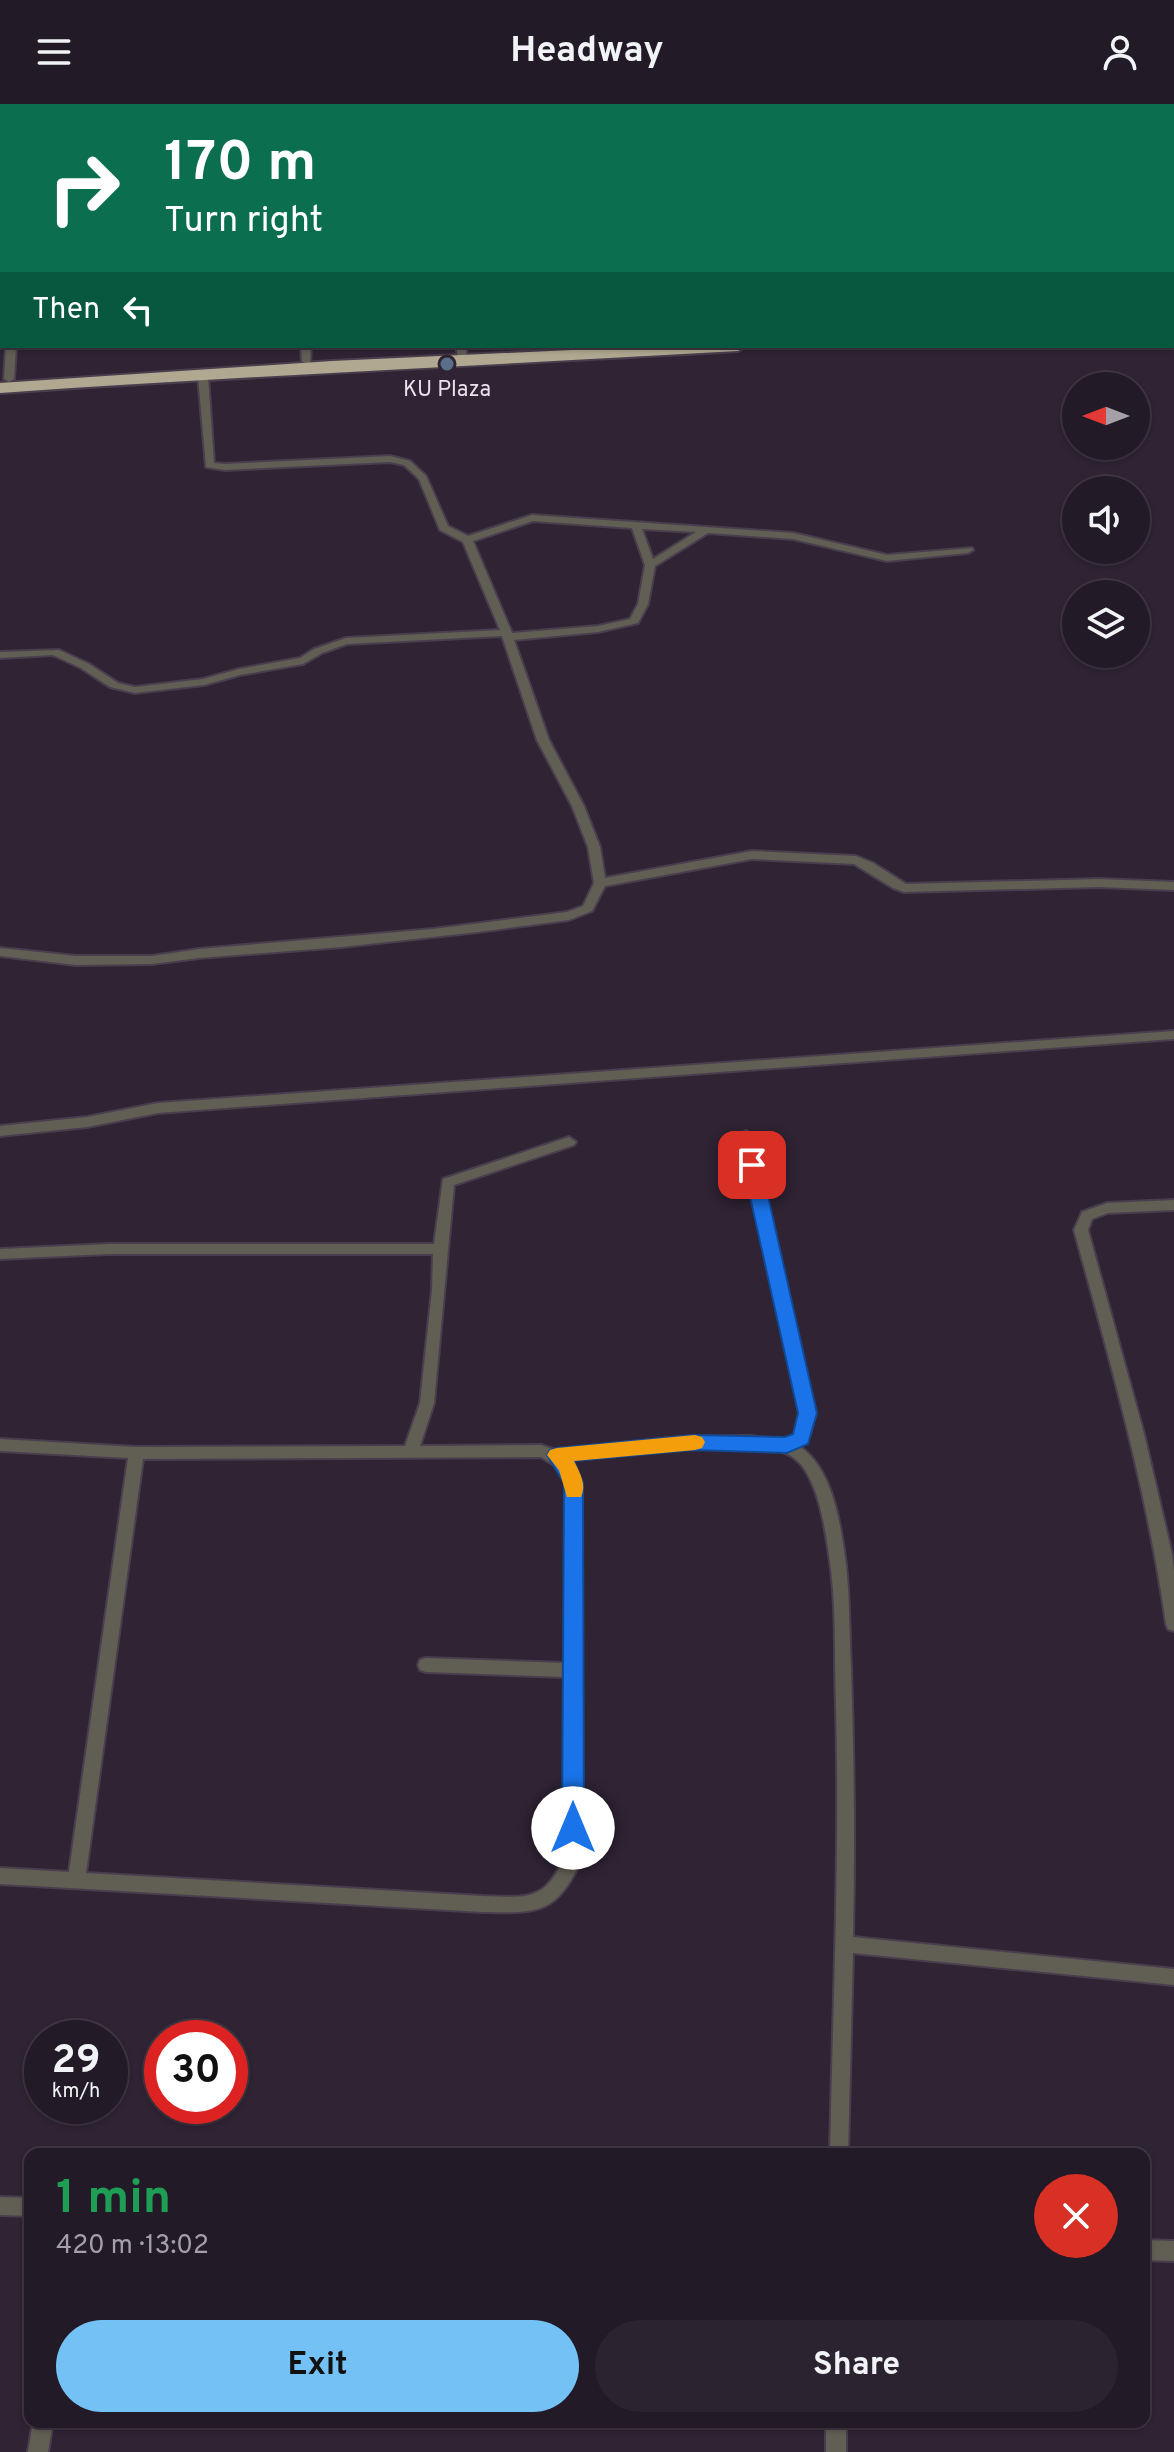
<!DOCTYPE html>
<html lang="en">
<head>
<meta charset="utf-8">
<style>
  :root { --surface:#231a27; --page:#2b232f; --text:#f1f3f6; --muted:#a3a1a7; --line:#403844; --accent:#73c1f5 }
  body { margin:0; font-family:Overpass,sans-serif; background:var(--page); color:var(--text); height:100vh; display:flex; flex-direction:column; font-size:30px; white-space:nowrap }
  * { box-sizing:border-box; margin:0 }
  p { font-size:26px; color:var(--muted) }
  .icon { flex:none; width:44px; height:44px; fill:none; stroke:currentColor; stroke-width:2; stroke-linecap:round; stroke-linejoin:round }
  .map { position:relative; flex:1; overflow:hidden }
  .details { position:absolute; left:24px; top:2044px; width:1126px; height:280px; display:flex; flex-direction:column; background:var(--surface); border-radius:16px; box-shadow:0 2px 6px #0004,0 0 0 2px var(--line) }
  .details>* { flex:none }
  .top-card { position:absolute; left:0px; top:0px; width:1174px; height:244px; box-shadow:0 2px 6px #0004,0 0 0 2px var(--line); background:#0b6e4f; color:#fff; overflow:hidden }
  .needle { width:52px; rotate:270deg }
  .buttons { position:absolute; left:1062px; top:268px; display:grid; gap:16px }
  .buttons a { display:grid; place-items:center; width:88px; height:88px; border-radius:50%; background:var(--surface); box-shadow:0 2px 6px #0004,0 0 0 2px var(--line); font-size:40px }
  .speed { position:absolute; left:24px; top:1916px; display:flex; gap:16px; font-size:40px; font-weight:700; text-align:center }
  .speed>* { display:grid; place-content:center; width:104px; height:104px; border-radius:50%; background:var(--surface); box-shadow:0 2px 6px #0004,0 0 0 2px var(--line); line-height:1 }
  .speed small { font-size:20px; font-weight:400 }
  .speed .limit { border:12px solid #d22; background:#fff; color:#111 }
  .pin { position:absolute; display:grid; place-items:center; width:68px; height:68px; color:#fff; margin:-34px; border-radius:16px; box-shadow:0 4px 12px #0006 }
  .me { position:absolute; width:88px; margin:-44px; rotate:0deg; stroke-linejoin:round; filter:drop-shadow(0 0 6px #0008) }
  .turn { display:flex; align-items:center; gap:28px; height:168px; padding:0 32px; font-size:36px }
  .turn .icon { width:104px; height:104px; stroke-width:2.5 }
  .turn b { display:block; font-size:56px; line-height:68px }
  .then { display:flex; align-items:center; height:76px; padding:0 32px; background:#0003; gap:16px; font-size:30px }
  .round { display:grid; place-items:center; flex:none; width:84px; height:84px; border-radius:42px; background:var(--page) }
  .overview { display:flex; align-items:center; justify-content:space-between; height:136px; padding:0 32px }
  h1 { font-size:48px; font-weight:700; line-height:60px; color:#1e9e55 }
  .button { display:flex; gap:16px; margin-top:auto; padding:16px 32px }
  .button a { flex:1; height:92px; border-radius:48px; background:var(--accent); color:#111; font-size:32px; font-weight:700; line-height:92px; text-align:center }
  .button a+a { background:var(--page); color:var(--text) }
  header { display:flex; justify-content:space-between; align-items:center; height:104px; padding:0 32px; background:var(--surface); font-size:36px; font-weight:700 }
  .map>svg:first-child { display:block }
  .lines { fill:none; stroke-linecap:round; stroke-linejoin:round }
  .street-casing { stroke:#493e4e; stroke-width:4 }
  .highway-casing { stroke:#493e4e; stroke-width:4 }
  .street { fill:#615e54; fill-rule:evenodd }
  .highway { fill:#b0a890; fill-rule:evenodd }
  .route { fill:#1a73e8; stroke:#114b97; stroke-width:2 }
  .slow { fill:#f59e0b }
  .service-dot { fill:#5c6f8a; stroke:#2f2334; stroke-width:3 }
  .labels { text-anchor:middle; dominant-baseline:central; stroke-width:8; stroke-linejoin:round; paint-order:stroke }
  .far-poi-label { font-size:22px; fill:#eae2ed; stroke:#2f2334 }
</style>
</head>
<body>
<header><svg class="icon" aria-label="menu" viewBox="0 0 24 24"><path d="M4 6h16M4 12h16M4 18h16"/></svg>Headway<svg class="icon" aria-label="person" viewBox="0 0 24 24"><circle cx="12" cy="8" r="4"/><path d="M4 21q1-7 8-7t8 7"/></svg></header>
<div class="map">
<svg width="1174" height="2348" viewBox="0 0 1174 2348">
  <rect width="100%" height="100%" fill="#2f2334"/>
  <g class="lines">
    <g class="street-casing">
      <path id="street" d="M404 0H412L413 2H405Z
        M827 0H835V2H827Z
        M1088 0H1096V2H1088Z
        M0 25H2V29H0Z
        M1172 32H1174V37H1172Z
        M0 107H2V113H0Z
        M1172 141H1174V147H1172Z
        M0 160H2V166H0Z
        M6 242H16L14 275 9 278 4 275Z
        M301 242H311L310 260 302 258Z
        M456 242H466L467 260 459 258Z
        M203 269 208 272 214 359 225 360 390 352 410 357 426 372 448 422 468 432 532 411 793 429 887 451 972 444 973 446 968 449 887 457 793 435 708 429 655 462 648 500 638 519 598 528 514 536 549 636 584 702 600 743 605 774 752 747 856 752 873 759 906 780 1099 775 1174 778V786L1099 783 904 788 893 784 854 760 752 755 605 782 592 807 569 816 478 828 342 843 199 854 152 860 76 861 0 852V844L76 852H152L199 845 433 825 567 808 583 802 594 779 588 743 572 702 537 636 502 532 347 540 322 549 303 560 240 571 204 581 135 589 110 583 81 564 53 551 0 554V548L59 546 89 560 118 579 135 583 203 575 239 565 300 554 314 545 346 534 500 526 463 438 440 426 419 375 404 361 390 358 225 366 206 363 198 272ZM533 417 632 424 645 461 638 500 630 515 598 522 512 529 473 437ZM642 425 696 428 653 455Z
        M1174 927V935L158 1009 87 1023 0 1032V1022L87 1013 158 999Z
        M746 1027 753 1032 814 1309C812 1321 812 1337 799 1342 832 1364 840 1417 845 1453 850 1489 849 1526 851 1563 854 1653 855 1743 853 1833L1174 1865V1881L853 1849 848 2050H830C833 1900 840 1752 836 1602 834 1552 837 1501 829 1451 825 1423 817 1367 791 1352 756 1330 613 1351 569 1356L582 1379V1755C556 1811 539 1809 482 1808L0 1780V1764L69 1768 128 1354 0 1347V1335L136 1343 405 1342 420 1299 432 1186 433 1150H109L0 1155V1145L109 1140H434L443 1075 569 1033 576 1038 574 1041 454 1081 434 1299 420 1342 541 1341 555 1346 681 1333 750 1332 783 1336 794 1331 800 1309 739 1032ZM541 1353 556 1362 566 1379V1559L426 1554 420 1556 418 1561 420 1566 426 1568 565 1573 564 1755C543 1799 526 1793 482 1792L86 1769 143 1355Z
        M1174 1096V1106L1108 1109 1092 1115 1088 1126 1144 1330 1172 1450 1174 1466V1527L1168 1525 1166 1520C1147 1386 1110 1256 1074 1126L1082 1108 1107 1099Z
        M0 2093 30 2094V2112L0 2111Z
        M1144 2136 1174 2137V2157L1144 2156Z
        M33 2318H53L48 2348H28Z
        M826 2318H846V2348H826Z"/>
    </g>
    <g class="highway-casing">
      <path id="highway" d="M1172 213H1174V223H1172Z
        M657 242H746L738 247C492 261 246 272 0 289V279L332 257Z"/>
    </g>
    <use href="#street" class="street"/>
    <use href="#highway" class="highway"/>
  </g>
  <path class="route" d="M752 1055 761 1061 817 1309 808 1340 787 1349 693 1346 574 1357 583 1379 584 1724 580 1731 573 1734 565 1731 562 1724 564 1379 547 1351 550 1346 557 1344 693 1331 785 1333 793 1330 798 1309 743 1061Z"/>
  <path class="slow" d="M695 1331 702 1333 705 1338 702 1344 695 1346 574 1357C580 1369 587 1381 581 1393H567L559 1366 547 1351 550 1346 557 1344Z"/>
  <circle class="service-dot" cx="447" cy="260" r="8"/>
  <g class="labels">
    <g class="far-poi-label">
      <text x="447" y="286">KU Plaza</text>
    </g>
  </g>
</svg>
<div class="buttons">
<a><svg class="needle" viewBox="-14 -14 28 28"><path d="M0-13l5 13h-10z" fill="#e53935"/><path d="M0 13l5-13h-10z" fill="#a3a1a7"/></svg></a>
<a><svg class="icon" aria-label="sound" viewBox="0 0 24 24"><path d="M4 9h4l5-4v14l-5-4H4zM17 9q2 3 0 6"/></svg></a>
<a><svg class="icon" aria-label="layers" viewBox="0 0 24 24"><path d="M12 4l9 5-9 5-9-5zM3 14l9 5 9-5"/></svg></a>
</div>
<div class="speed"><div>29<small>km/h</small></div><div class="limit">30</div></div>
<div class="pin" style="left:752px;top:1061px;background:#d93025"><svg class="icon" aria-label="arrive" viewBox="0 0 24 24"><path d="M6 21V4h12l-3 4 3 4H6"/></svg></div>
<svg class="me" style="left:573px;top:1724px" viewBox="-20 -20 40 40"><circle r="19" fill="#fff"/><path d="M0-13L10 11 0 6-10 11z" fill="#1a73e8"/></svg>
<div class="top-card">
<div class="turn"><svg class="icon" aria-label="right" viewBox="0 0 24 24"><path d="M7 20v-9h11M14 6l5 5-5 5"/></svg><div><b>170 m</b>Turn right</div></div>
<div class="then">Then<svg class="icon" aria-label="left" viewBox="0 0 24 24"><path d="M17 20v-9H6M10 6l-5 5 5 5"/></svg></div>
</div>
<section class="details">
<div class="overview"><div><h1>1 min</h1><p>420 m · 13:02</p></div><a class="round" style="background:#d93025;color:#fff"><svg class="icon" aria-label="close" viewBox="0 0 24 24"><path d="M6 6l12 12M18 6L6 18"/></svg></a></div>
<div class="button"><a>Exit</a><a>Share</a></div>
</section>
</div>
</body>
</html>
